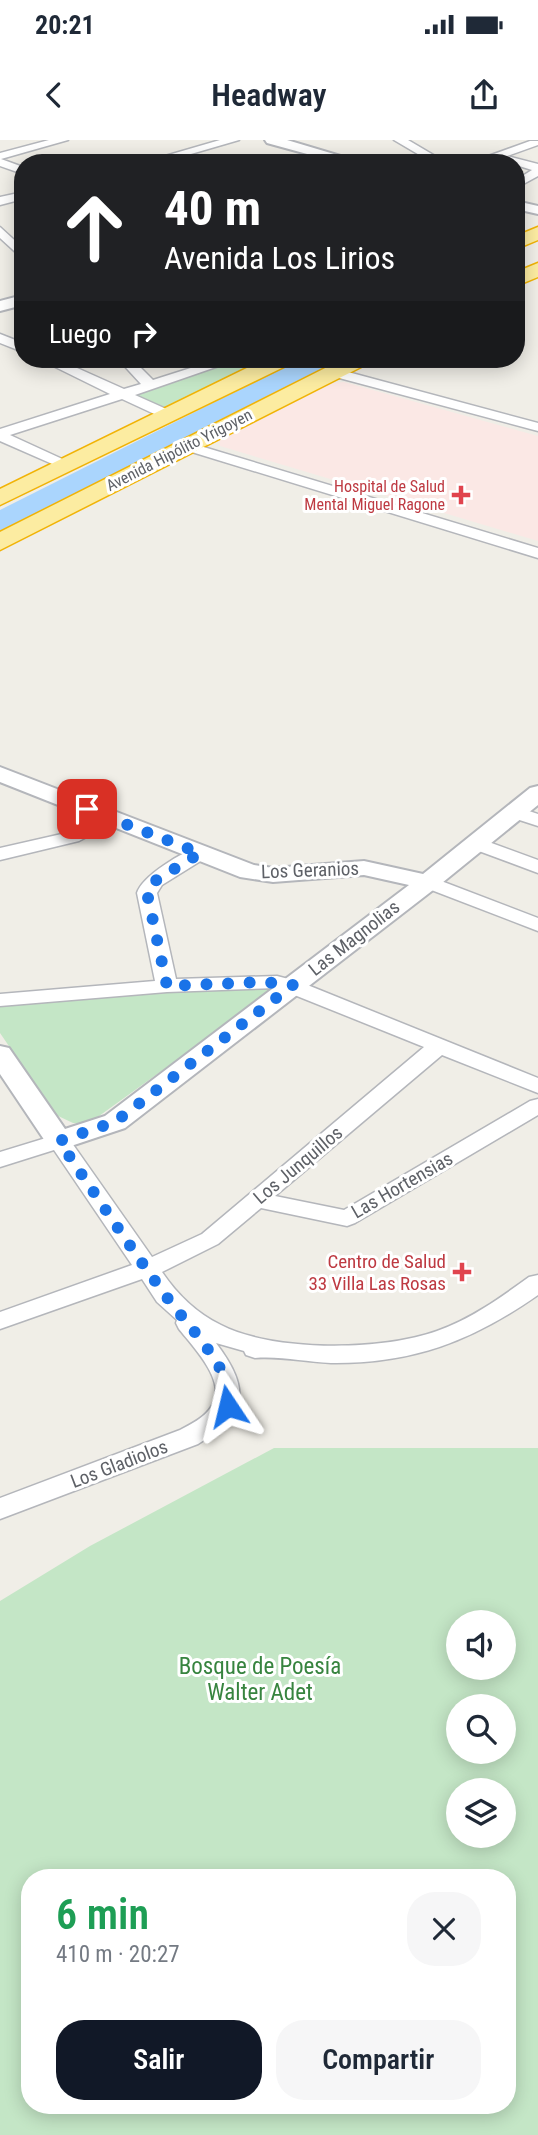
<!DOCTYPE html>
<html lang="es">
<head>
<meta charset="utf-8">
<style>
  :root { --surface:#fff; --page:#f6f6f7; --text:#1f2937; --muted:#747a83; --accent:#111827 }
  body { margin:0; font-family:"Roboto Condensed",sans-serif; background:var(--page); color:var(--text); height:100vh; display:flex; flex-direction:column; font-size:26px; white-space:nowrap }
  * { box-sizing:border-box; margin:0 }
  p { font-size:23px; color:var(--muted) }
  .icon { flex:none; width:38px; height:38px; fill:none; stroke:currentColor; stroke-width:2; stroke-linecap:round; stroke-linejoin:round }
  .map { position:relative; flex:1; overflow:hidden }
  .drawer { position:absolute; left:21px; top:1729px; width:495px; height:245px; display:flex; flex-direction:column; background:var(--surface); border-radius:28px; box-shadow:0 4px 18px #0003 }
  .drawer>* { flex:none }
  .banner { position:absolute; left:14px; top:14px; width:511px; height:214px; border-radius:28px; box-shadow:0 4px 18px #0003; background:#202124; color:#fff; overflow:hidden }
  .fabs { position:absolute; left:446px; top:1470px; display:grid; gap:14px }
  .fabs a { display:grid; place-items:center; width:70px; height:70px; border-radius:50%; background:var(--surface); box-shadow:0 4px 18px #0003; font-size:35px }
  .pin { position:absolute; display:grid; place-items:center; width:60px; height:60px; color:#fff; margin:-30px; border-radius:14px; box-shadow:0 4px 10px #0006 }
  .me { position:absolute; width:77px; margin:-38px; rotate:350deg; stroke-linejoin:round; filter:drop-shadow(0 0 5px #0008) }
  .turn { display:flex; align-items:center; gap:24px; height:147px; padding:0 35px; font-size:32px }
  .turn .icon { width:91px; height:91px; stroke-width:2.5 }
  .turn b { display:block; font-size:49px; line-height:60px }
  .then { display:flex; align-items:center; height:66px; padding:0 35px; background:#0003; gap:14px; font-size:26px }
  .round { display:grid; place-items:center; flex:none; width:74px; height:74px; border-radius:28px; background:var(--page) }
  .summary { display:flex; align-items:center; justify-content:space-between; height:119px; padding:0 35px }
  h1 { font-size:42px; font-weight:600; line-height:52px; color:#1e9e55 }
  .primary-button { display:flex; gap:14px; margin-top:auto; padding:14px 35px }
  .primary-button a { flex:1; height:80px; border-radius:28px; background:var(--accent); color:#fff; font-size:28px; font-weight:600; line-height:80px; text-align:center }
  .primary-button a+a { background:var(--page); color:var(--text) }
  .status { display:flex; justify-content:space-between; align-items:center; height:49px; padding:0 35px; background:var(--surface); direction:ltr }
  .status svg { height:19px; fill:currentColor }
  header { display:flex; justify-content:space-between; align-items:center; height:91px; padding:0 35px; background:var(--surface); font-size:32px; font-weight:600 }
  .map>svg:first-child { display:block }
  .medical { fill:#fbe8e5 }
  .green { fill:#c4e6c6; fill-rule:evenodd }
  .water { fill:#aad5fd }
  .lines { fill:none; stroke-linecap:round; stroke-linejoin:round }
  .minor-casing { stroke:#b4b6bb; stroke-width:3 }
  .tertiary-casing { stroke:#b4b6bb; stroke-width:4 }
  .trunk-casing { stroke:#f1b306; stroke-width:3 }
  .minor { fill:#fff; fill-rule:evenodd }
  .tertiary { fill:#fff; fill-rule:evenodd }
  .trunk { fill:#fceca1; fill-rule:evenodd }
  .route { stroke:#1a73e8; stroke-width:12; stroke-dasharray:0 21.6 }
  .health-dot { fill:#e0444e; stroke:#fff; stroke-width:2.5 }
  .labels { text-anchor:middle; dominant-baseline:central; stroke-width:6; stroke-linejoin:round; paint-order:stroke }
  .far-street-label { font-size:16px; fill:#5e6167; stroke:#fff }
  .far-health-label { font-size:16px; fill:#be3a42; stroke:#fff; text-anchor:end }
  .street-label { font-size:19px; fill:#5e6167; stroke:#fff }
  .health-label { font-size:19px; fill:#be3a42; stroke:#fff; text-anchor:end }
  .near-park-label { font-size:23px; fill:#37843f; stroke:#fff }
</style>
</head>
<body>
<div class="status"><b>20:21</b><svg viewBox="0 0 49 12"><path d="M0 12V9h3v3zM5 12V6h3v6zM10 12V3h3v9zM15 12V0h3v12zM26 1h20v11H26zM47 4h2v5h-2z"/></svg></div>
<header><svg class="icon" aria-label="back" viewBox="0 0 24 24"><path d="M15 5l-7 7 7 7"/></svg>Headway<svg class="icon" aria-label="share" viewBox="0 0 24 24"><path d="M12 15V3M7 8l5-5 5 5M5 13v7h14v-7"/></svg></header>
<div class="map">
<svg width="538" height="1995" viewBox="0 0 538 1995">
  <rect width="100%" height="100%" fill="#f0eee7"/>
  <path class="medical" d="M344 242 538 296V401L220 306 219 301 332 243Z"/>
  <path class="green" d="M242 219H269L173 268H162L128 253Z
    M265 845 275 849 88 984 73 983 56 975 0 893V863Z
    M274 1308H538V1995H0V1461L90 1406ZM504 1482V1528H458V1482ZM458 1566H504V1612H458ZM504 1650V1696H458V1650ZM30 1738H508V1965H30Z"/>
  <path class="water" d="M300 219H344L0 393V370Z"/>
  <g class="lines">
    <g class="minor-casing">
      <path id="minor" d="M49 0H68L1 19 23 27V34L0 26V13Z
        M220 0H239L160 23H141Z
        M394 0H408L447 23H433Z
        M530 1H538V5L507 16 538 24V36L516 48V40L532 30 516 25V23L496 19 469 23Z
        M23 52V59L0 65V57Z
        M0 87 23 108V119L0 98Z
        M0 194 23 203V212L0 203Z
        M39 219H57L124 249 141 244 118 219H132L153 240 219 219H239L135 255 173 272V278H163L122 259 10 295 71 323 73 326 66 330 0 301V289L110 254Z
        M333 228 538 283V291L328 235 326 232Z
        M187 302 538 408V418L182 309 180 306Z
        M514 666 538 674V686L507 676 505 672 507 668Z
        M108 672 115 674 117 678 115 682 79 701 0 720V708L66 693Z
        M475 697 538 720V733L468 707 465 703 468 699Z
        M200 707 210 713 207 717 162 745 157 753 176 839 277 836 300 842 538 938V953L442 915 275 1056 344 1070 530 961 538 959V975L355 1083 347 1086 261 1068 218 1104 162 1132C177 1154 196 1173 221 1185 273 1212 382 1211 437 1191 471 1179 500 1158 529 1137L538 1135V1155C472 1201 413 1224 331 1223 305 1222 281 1216 255 1218L246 1215 244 1211 216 1203C251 1250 248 1273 198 1304L0 1379V1358L180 1290C191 1284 204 1278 211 1267 229 1243 193 1207 179 1189L176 1183 177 1180 157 1162 142 1139 0 1189V1172L132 1125 54 1010 0 1027V1012L59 994 67 996 152 1117 202 1094 424 907 277 848 167 852 0 866V854L155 841 137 753C142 736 183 711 200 707Z
        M428 736 538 778V791L421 746 418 742 421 738Z"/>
    </g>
    <g class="tertiary-casing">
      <path id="tertiary" d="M265 0H287L364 23H340L267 3Z
        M516 61 538 66V74L516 69Z
        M23 155V165L0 171V161Z
        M0 627 254 725 273 728 364 721 423 734 530 648 538 646V665L437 747 125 988 59 1010 49 1007 0 934V906L9 908 65 989 105 976 409 745 364 735 273 742 240 737 0 642Z"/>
    </g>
    <g class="trunk-casing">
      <path id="trunk" d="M538 87V100L516 109V96Z
        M538 123V137L516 146V132Z
        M265 219H293L290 224 0 365V349Z
        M343 219H370L367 224 0 410V392Z"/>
    </g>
    <use href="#minor" class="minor"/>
    <use href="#tertiary" class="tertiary"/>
    <use href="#trunk" class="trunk"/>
  </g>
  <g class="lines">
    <path class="route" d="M87 669 200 713 155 741 149 746 147 753 167 846 263 842 293 845 115 982 59 1001C94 1052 127 1103 163 1152 184 1181 211 1207 226 1240 230 1249 230 1256 228 1266"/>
  </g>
  <g class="health-dot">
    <path d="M457.5 344.5h7v7h7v7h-7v7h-7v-7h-7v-7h7z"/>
    <path d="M458.5 1121.5h7v7h7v7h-7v7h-7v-7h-7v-7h7z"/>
  </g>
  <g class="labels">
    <g class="far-street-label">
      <text transform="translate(179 310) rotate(-27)">Avenida Hipólito Yrigoyen</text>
    </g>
    <g class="far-health-label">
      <text x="445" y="346">Hospital de Salud<tspan x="445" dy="18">Mental Miguel Ragone</tspan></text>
    </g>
    <g class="street-label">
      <text transform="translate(310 730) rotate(-2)">Los Geranios</text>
      <text transform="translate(354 798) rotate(-38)">Las Magnolias</text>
      <text transform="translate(298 1025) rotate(-40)">Los Junquillos</text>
      <text transform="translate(402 1045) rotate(-30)">Las Hortensias</text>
      <text transform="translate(119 1324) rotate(-21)">Los Gladiolos</text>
    </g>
    <g class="health-label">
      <text x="446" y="1121">Centro de Salud<tspan x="446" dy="22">33 Villa Las Rosas</tspan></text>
    </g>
    <g class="near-park-label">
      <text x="260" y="1526">Bosque de Poesía<tspan x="260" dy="26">Walter Adet</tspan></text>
    </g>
  </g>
</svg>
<div class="fabs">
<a><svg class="icon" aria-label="sound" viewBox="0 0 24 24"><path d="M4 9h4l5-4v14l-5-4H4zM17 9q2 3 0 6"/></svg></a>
<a><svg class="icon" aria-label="search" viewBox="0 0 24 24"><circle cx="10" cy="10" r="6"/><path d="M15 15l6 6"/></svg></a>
<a><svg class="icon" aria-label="layers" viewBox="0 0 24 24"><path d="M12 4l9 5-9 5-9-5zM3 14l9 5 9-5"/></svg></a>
</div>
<div class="pin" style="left:87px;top:669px;background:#d93025"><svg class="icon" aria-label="arrive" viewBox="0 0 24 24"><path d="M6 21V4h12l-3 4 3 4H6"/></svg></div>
<svg class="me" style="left:228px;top:1266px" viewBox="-20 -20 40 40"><path d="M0-17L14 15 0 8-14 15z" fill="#1a73e8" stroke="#fff" stroke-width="4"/></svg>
<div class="banner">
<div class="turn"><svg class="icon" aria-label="ahead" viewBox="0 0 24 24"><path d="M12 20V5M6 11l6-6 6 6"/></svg><div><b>40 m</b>Avenida Los Lirios</div></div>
<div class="then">Luego<svg class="icon" aria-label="right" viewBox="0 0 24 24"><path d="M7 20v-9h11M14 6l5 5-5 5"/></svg></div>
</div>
<section class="drawer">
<div class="summary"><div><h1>6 min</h1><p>410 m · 20:27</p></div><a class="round"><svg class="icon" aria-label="close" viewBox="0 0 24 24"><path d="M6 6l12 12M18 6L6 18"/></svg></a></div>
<div class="primary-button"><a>Salir</a><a>Compartir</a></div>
</section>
</div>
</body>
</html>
